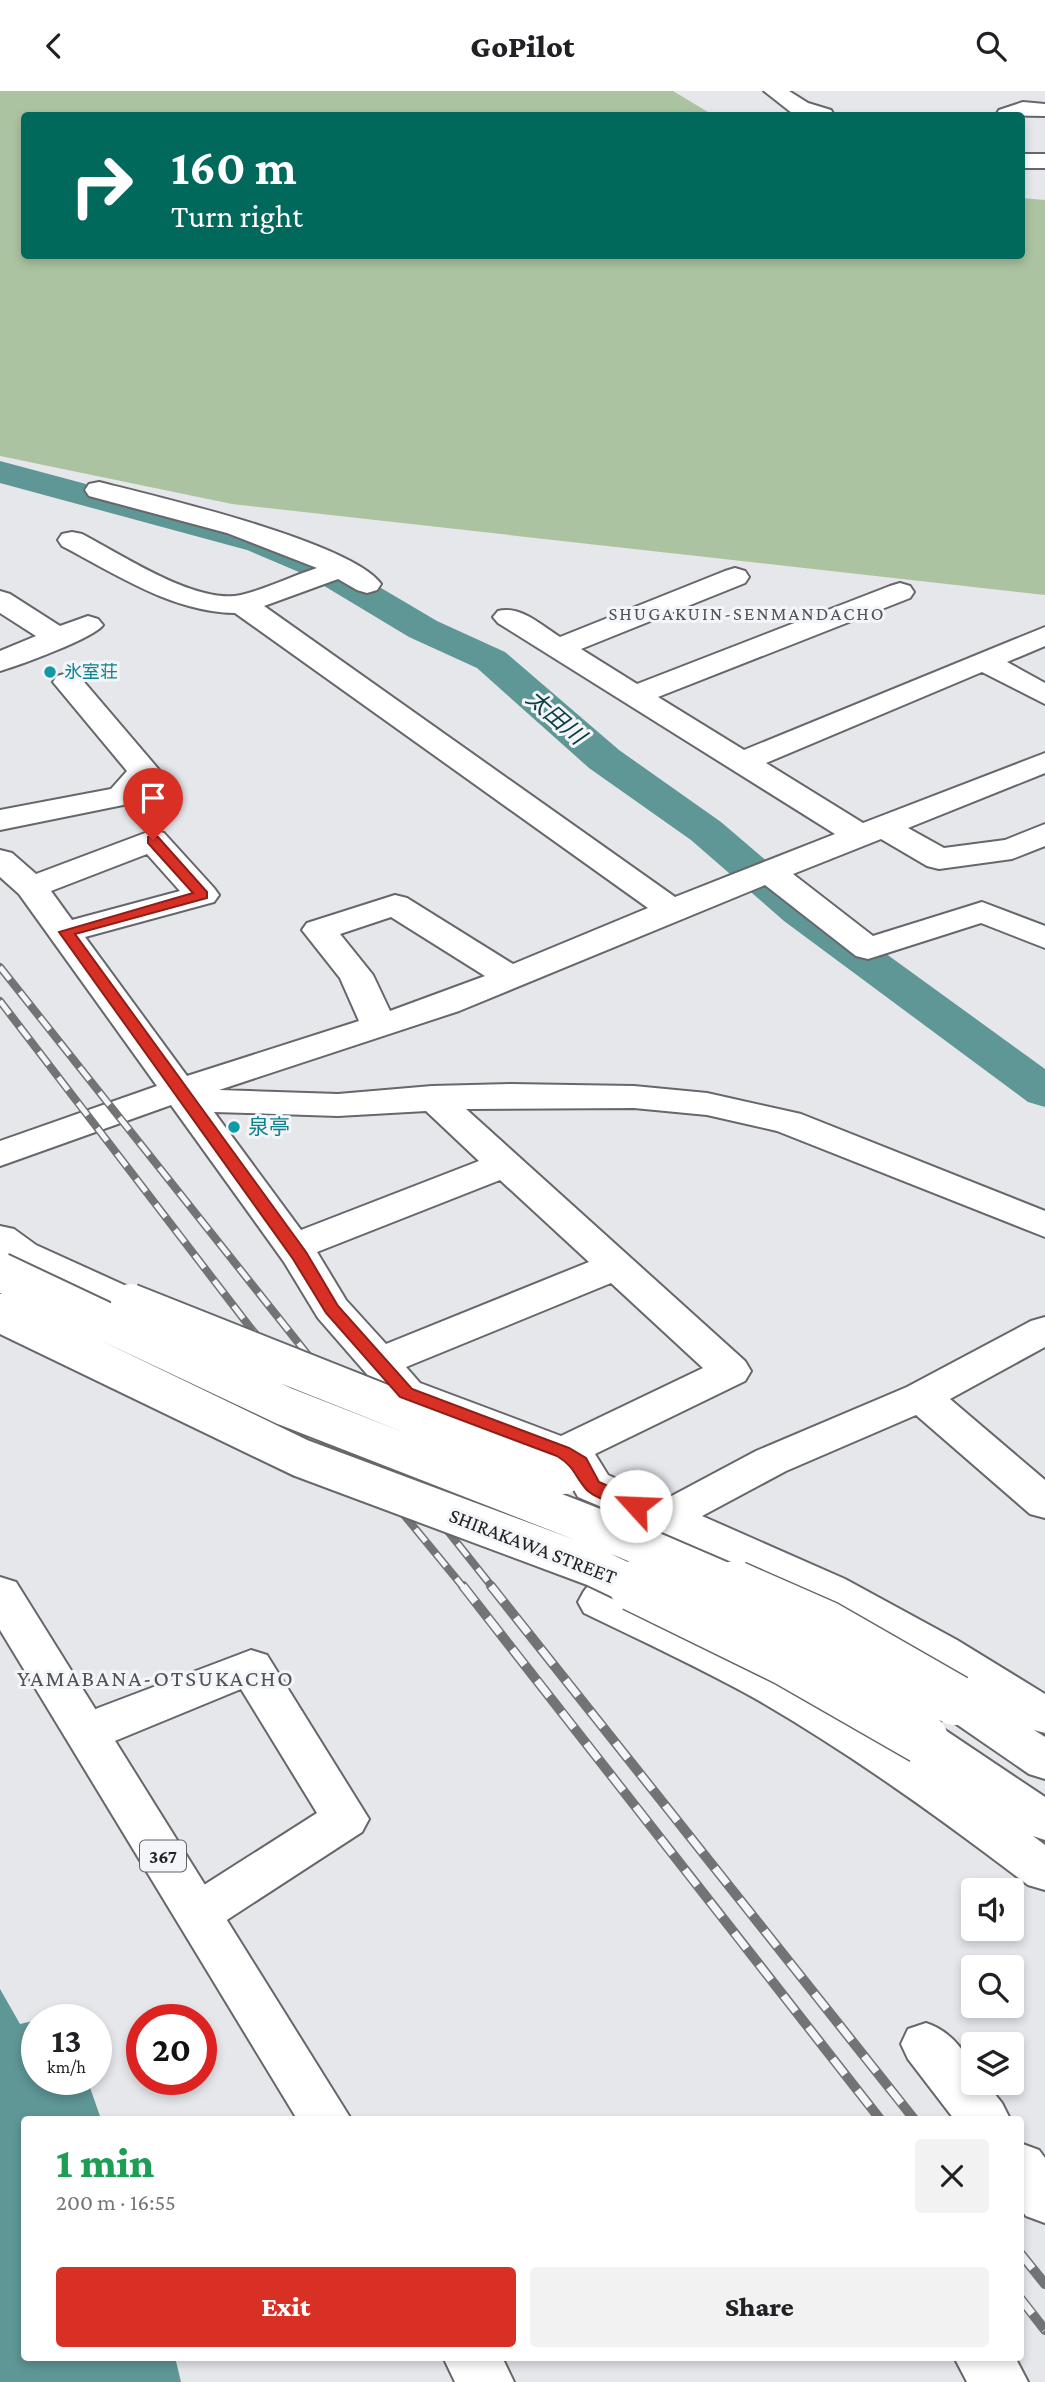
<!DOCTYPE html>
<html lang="en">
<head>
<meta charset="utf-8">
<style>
  :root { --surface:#fff; --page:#f2f2f2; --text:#202124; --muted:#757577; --accent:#d93025 }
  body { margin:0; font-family:"Crimson Pro","Noto Sans JP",serif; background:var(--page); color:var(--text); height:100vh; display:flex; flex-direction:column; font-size:26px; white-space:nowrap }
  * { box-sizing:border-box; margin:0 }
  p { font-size:23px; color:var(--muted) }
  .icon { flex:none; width:38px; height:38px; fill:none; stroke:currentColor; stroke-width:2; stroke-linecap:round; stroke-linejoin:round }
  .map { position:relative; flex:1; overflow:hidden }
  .sheet { position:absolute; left:21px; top:2025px; width:1003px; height:245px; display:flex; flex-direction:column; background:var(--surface); border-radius:7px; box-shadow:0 4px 10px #0003 }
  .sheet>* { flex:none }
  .top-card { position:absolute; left:21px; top:21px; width:1004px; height:147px; border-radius:7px; box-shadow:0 4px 10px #0003; background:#00695c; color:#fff; overflow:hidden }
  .tools { position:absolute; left:961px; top:1787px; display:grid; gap:14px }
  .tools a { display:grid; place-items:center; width:63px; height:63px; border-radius:7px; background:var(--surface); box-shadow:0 4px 10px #0003; font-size:35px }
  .speed { position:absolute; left:21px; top:1913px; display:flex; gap:14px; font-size:35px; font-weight:700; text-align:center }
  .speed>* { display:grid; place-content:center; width:91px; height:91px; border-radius:50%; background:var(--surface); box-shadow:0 4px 10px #0003; line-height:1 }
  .speed small { font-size:18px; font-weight:400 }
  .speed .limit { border:10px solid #d22; background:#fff; color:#111 }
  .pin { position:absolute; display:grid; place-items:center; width:60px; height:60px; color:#fff; margin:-72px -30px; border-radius:50% 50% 50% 0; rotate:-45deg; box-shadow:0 0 7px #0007 }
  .pin .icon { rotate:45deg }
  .me { position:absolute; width:77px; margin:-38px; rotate:295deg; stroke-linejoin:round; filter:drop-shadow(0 0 5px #0008) }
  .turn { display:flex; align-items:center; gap:24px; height:147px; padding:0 35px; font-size:32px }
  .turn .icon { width:91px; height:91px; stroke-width:2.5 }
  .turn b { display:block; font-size:49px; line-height:60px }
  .round { display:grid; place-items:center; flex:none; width:74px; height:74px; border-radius:7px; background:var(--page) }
  .overview { display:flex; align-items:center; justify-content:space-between; height:119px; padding:0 35px }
  h1 { font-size:42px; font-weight:800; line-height:52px; color:#1e9e55 }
  .action { display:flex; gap:14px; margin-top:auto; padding:14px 35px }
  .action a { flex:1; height:80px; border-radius:7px; background:var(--accent); color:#fff; font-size:28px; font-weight:800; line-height:80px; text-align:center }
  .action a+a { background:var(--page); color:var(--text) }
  header { display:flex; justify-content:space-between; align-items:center; height:91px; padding:0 35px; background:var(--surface); font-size:32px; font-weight:800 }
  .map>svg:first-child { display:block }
  .green { fill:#acc3a2 }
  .water { fill:#5f9696 }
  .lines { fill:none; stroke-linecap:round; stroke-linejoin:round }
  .canal { fill:#5f9696; fill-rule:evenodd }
  .minor-casing { stroke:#66676a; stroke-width:4 }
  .highway-casing { stroke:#66676a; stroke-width:4 }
  .minor { fill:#fff; fill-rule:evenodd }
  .highway { fill:#fff; fill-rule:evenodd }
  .rail-far1-casing { stroke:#727375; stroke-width:8 }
  .rail-casing { stroke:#727375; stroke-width:10 }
  .rail-far1 { stroke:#f3f5f8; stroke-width:5; stroke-dasharray:16; stroke-linecap:butt }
  .rail { stroke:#f3f5f8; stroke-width:7; stroke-dasharray:20; stroke-linecap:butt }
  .minor-bridge-far1-casing { stroke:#66676a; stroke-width:42; stroke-linecap:butt }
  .minor-bridge-casing { stroke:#66676a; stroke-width:53; stroke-linecap:butt }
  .minor-bridge-far1 { stroke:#fff; stroke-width:38 }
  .minor-bridge { stroke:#fff; stroke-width:50 }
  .route { fill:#d93025; stroke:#8d1f18; stroke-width:2 }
  .culture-dot { fill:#0f9aa8; stroke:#f3f5f8; stroke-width:2.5 }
  .labels { text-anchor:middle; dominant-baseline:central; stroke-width:6; stroke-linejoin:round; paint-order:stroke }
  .far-culture-label { font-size:18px; fill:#0d838f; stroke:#f3f5f8; text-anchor:start }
  .far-neighbourhood-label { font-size:19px; letter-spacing:2px; fill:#525356; stroke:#f3f5f8 }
  .shield { fill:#f3f5f8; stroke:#606163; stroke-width:2 }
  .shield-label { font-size:19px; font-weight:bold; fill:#212223 }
  .culture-label { font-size:21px; fill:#0d838f; stroke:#f3f5f8; text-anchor:start }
  .street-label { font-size:21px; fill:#212223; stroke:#f3f5f8 }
  .water-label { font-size:23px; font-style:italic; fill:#0b4041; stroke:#f3f5f8 }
  .neighbourhood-label { font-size:23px; letter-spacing:2px; fill:#525356; stroke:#f3f5f8 }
</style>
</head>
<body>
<header><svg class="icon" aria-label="back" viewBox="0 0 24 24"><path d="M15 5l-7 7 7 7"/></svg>GoPilot<svg class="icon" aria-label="search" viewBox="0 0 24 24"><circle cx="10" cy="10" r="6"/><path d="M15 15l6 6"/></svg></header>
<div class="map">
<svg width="1045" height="2291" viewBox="0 0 1045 2291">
  <rect width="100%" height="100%" fill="#e6e7eb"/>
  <path class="green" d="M0 0H673L713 24H24V164H1022V107L1045 109V504L232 413 0 365Z"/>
  <path class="water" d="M0 1898 20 1933 37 1929V1988H87L101 2028H24V2266H175L181 2291H0Z"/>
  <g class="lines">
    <path class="canal" d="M0 370 273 443 332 468 437 530 505 561 619 659 721 731 816 812 1045 978V1016L1028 1011 784 830 691 749 589 677 477 577 409 546 306 484 247 459 0 392Z"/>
    <g class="minor-casing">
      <path id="minor" d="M764 0H789L808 12 831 19 834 24 792 22Z
        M1023 11 1045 13V25L996 24 999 19Z
        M1022 63H1045V77H1022Z
        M99 391C155 405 352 451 381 493L377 499 367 502 357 499 338 488 264 515 675 806 835 743 498 532 493 526 498 520C520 514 541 534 560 546L725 480 735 477 745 480 749 486 745 492 581 558 637 593 890 495 900 492 910 495 914 501 910 507 658 606 744 659 1045 536V555L1007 571 1045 592V613L982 581 766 672 863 732 1045 662V682L908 737 944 757 1005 749 1045 733V755L1012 768 939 778 927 775 881 748 793 783 873 845 982 811 1045 835V857L981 832 868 868 856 865 765 794 459 920 219 999 338 1003 432 995 511 993 634 995 707 1002 801 1023 1045 1120V1146L777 1040 707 1024 634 1017 466 1018 745 1270 751 1280 745 1290 595 1363 608 1384 664 1409 756 1360 907 1296 1031 1230 1045 1226V1256L950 1308 1045 1389V1427L1030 1423 916 1324 786 1380 702 1425 845 1488 957 1549 1045 1603V1642L1034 1639 1045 1646V1688L1029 1683 939 1621 932 1609 939 1597 956 1592 813 1510 674 1448 629 1506 787 1583 903 1654 900 1648 907 1635 923 1630 939 1635 1045 1706V1749L1033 1745 1045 1754V1799L1028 1794C940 1727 851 1663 756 1608 700 1577 642 1550 584 1522L578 1511 584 1500 639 1432 578 1406 564 1381 548 1371 392 1312 318 1227 284 1171 171 1014 0 1075V1050L157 995 19 803 0 786V759L12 762 36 783 153 739 164 742 214 797 219 804 214 811 85 846 187 985 359 930 340 887 302 839 307 832 395 804 407 807 513 873 648 817 235 522C172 521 116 483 62 455L58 449 62 443 72 441 82 443C121 463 196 514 241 504 266 498 292 485 317 477L227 442 89 405 85 399 89 393ZM147 763 180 800 72 829 51 800ZM391 826 485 885 390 920 373 884 340 843ZM426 1020 479 1070 301 1139 214 1021 338 1025ZM500 1089 589 1171 386 1253 346 1209 317 1161ZM611 1192 703 1277 561 1345 420 1292 406 1276Z
        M0 500 10 503 60 535 88 525 98 528 103 534C94 547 18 575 0 580V560L36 545 0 522Z
        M68 582 79 585 160 680 133 712 0 739V719L111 698 127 680 53 591 57 585Z
        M0 1135 14 1138 36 1154 144 1203 150 1212 144 1221 130 1225 116 1221 8 1172 0 1166Z
        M251 1559 267 1564 369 1728 362 1741 216 1836 199 1842 182 1836 175 1822 182 1808 317 1722 241 1598 88 1661 72 1656 65 1643 72 1630 98 1617Z
        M926 1932C951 1940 973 1965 973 1992H986L1002 2012 1010 2028H954L908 1968 901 1953 908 1938Z
        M1020 2052 1039 2059 1045 2067V2132L1026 2125 1020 2117Z
        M954 2266H1015L1028 2291H967Z"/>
    </g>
    <g class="highway-casing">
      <path id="highway" d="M0 1486 16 1491 351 2028H297L0 1539Z
        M443 2266H502L514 2291H455Z"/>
    </g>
    <use href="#minor" class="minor"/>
    <use href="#highway" class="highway"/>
    <g class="rail-far1-casing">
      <path id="rail-far1" d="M0 876 493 1497
        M0 910 249 1235 464 1497"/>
    </g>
    <g class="rail-casing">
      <path id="rail" d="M463 1495 880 2028
        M491 1495 914 2028
        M1020 2162 1045 2193
        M1020 2207 1045 2239"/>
    </g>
    <use href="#rail-far1" class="rail-far1"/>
    <use href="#rail" class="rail"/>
    <g class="minor-bridge-far1-casing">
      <path id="minor-bridge-far1" d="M0 1181 284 1315 625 1448 739 1497
        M130 1212 563 1384
        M0 1222 301 1367 596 1477 638 1497"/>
    </g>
    <g class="minor-bridge-casing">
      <path id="minor-bridge" d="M634 1495 787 1570 923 1648
        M735 1495 826 1535 955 1609"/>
    </g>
    <use href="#minor-bridge-far1" class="minor-bridge-far1"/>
    <use href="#minor-bridge" class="minor-bridge"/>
  </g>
  <path class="route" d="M148 746H158L207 801V807L75 843 306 1161 338 1215 412 1298 569 1357 586 1367 599 1391 642 1410 644 1415 642 1419C632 1422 593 1406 586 1398 574 1384 575 1376 557 1365L400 1306 326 1222 293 1168 59 841 193 802 148 752Z"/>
  <g class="culture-dot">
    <circle cx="50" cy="581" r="7"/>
    <circle cx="234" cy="1036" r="7"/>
  </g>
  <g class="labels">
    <g class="far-culture-label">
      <text x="64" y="581">氷室荘</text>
    </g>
    <g class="far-neighbourhood-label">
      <text x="747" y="522">SHUGAKUIN-SENMANDACHO</text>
    </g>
    <rect class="shield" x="140" y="1749.5" width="46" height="31" rx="5"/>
    <g class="shield-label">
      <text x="163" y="1765">367</text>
    </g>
    <g class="culture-label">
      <text x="248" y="1036">泉亭</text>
    </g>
    <g class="street-label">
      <text transform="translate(533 1455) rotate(21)">SHIRAKAWA STREET</text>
    </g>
    <g class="water-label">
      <text transform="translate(556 626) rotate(41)">太田川</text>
    </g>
    <g class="neighbourhood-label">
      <text x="156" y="1587">YAMABANA-OTSUKACHO</text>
    </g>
  </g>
</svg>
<div class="tools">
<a><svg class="icon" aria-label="sound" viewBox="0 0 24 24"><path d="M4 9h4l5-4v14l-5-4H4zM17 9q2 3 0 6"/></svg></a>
<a><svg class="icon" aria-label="search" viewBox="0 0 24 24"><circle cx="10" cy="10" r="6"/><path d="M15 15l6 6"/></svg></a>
<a><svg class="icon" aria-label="layers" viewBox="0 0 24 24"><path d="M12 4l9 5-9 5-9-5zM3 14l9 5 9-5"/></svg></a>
</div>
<div class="speed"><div>13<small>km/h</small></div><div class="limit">20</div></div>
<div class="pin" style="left:153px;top:749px;background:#d93025"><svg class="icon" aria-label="arrive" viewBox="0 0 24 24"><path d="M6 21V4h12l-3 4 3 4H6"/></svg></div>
<svg class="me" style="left:636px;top:1415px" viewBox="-20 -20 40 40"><circle r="19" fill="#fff"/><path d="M0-13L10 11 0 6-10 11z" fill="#d93025"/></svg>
<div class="top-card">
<div class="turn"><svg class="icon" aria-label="right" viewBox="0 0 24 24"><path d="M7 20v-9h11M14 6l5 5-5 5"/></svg><div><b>160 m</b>Turn right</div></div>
</div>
<section class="sheet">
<div class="overview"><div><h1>1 min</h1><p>200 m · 16:55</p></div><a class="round"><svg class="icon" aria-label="close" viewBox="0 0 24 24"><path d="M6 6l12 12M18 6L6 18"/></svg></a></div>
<div class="action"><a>Exit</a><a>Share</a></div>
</section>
</div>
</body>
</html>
